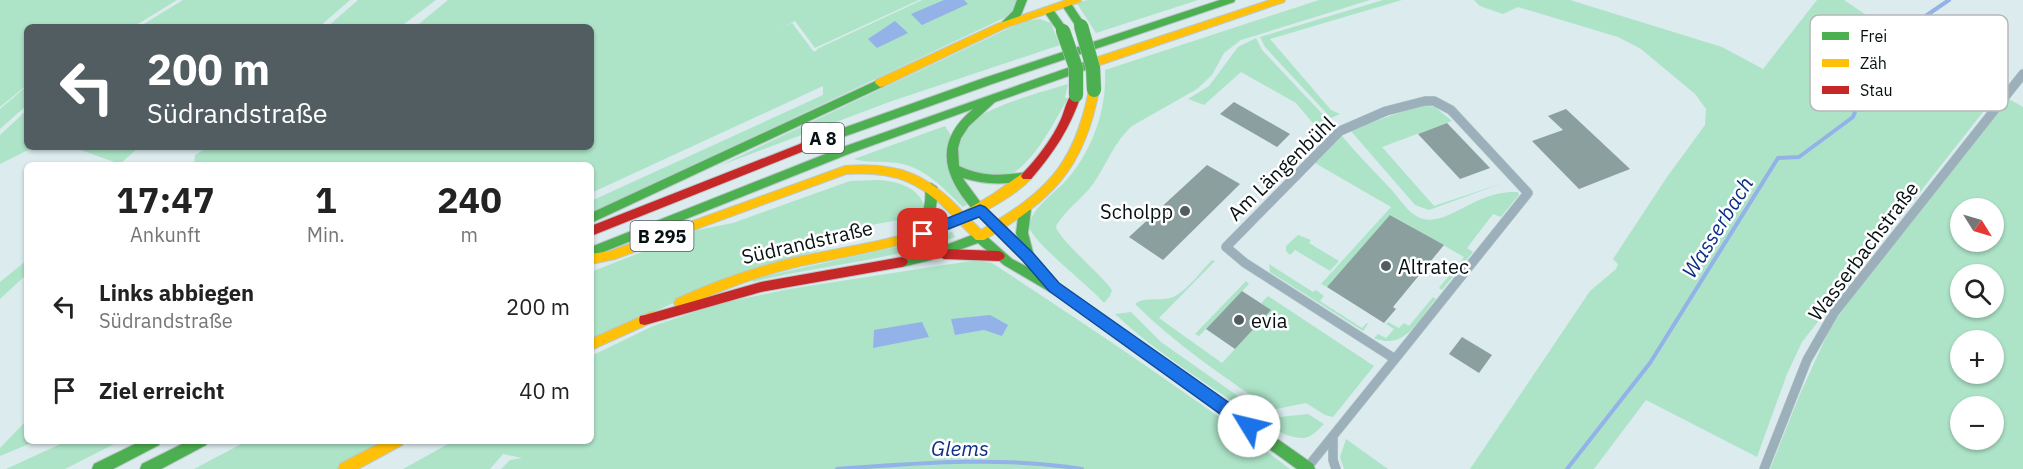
<!DOCTYPE html>
<html lang="de">
<head>
<meta charset="utf-8">
<style>
  :root { --surface:#fff; --page:#f6f6f6; --text:#222; --muted:#767676 }
  body { margin:0; font-family:"IBM Plex Sans",sans-serif; background:var(--page); color:var(--text); height:100vh; display:flex; flex-direction:column; font-size:22px; white-space:nowrap }
  * { box-sizing:border-box; margin:0 }
  p { font-size:20px; color:var(--muted) }
  .icon { flex:none; width:33px; height:33px; fill:none; stroke:currentColor; stroke-width:2; stroke-linecap:round; stroke-linejoin:round }
  .map { position:relative; flex:1; overflow:hidden }
  .drawer { position:absolute; left:24px; top:162px; width:570px; height:282px; display:flex; flex-direction:column; background:var(--surface); border-radius:9px; box-shadow:0 2px 4px #0004 }
  .drawer>* { flex:none }
  .top-card { position:absolute; left:24px; top:24px; width:570px; height:126px; border-radius:9px; box-shadow:0 2px 4px #0004; background:#515d60; color:#fff; overflow:hidden }
  .needle { width:39px; rotate:127deg }
  .buttons { position:absolute; left:1950px; top:198px; display:grid; gap:12px }
  .buttons a { display:grid; place-items:center; width:54px; height:54px; border-radius:50%; background:var(--surface); box-shadow:0 2px 4px #0004; font-size:30px }
  .pin { position:absolute; display:grid; place-items:center; width:51px; height:51px; color:#fff; margin:-26px; border-radius:12px; box-shadow:0 3px 9px #0006 }
  .me { position:absolute; width:66px; margin:-33px; rotate:306deg; stroke-linejoin:round; filter:drop-shadow(0 0 4px #0008) }
  .turn { display:flex; align-items:center; gap:21px; height:126px; padding:0 24px; font-size:27px }
  .turn .icon { width:78px; height:78px; stroke-width:2.5 }
  .turn b { display:block; font-size:42px; line-height:51px }
  .eta { display:flex; justify-content:space-evenly; align-items:center; height:102px; text-align:center }
  .eta b { font-size:36px; font-weight:700; line-height:42px }
  ul { padding:0; list-style:none }
  li { display:flex; align-items:center; gap:18px; height:84px; padding:0 24px }
  li div { flex:1 }
  li b { display:block; font-size:22px }
  li em { font-style:normal }
  .map>svg:first-child { display:block }
  .green { fill:#ade4c8; fill-rule:evenodd }
  .water { fill:#93b2e8 }
  .lines { fill:none; stroke-linecap:round; stroke-linejoin:round }
  .stream { stroke:#93b2e8; stroke-width:4 }
  .building { fill:#8a9f9e }
  .street-casing { stroke:#bbc7c9; stroke-width:10 }
  .fast-casing { stroke:#bbc7c9; stroke-width:2 }
  .slow-casing { stroke:#bbc7c9; stroke-width:2 }
  .jam-casing { stroke:#bbc7c9; stroke-width:2 }
  .street { stroke:#9bb0ba; stroke-width:9 }
  .fast { fill:#4caf50; fill-rule:evenodd }
  .slow { fill:#ffc107; fill-rule:evenodd }
  .jam { fill:#c62828; fill-rule:evenodd }
  .fast-bridge-casing { stroke:#bbc7c9; stroke-width:15; stroke-linecap:butt }
  .fast-bridge { stroke:#4caf50; stroke-width:14 }
  .route { fill:#1a73e8; stroke:#114b97; stroke-width:1.5 }
  .poi-dot { fill:#515d60; stroke:#fff; stroke-width:2 }
  .labels { text-anchor:middle; dominant-baseline:central; stroke-width:5; stroke-linejoin:round; paint-order:stroke }
  .shield { fill:#fff; stroke:#51585a; stroke-width:1.5 }
  .shield-label { font-size:18px; font-weight:bold; fill:#071113 }
  .street-label { font-size:20px; fill:#071113; stroke:#fff }
  .poi-label { font-size:20px; fill:#071113; stroke:#fff; text-anchor:start }
  .water-label { font-size:21px; font-style:italic; fill:#0d3086; stroke:#fff }
  .key { fill:#fff; stroke:#b5b8b8; stroke-width:1.5 }
  .key-label { font-size:16px; fill:#071113 }
</style>
</head>
<body>
<div class="map">
<svg width="2023" height="469" viewBox="0 0 2023 469">
  <rect width="100%" height="100%" fill="#dbebee"/>
  <path class="green" d="M0 0H177L133 27H27V85L0 107Z
    M183 0H350L319 27H139Z
    M358 0H436L400 27H327Z
    M448 0H919L815 48 795 21 779 29 792 23 814 52 819 48 922 0H1017L1016 7 1006 17 591 214V201L823 95V86L591 193V165H194L195 155 208 147H591V27H415Z
    M1089 0H1198L1096 33 1076 2Z
    M1319 0H1370L1241 40 1224 53 1212 75 1197 89 1132 126C1114 142 1107 164 1093 184 1082 199 1066 209 1056 226 1056 237 1102 275 1112 290L1110 296 1104 303C1089 285 1035 245 1029 227 1031 207 1057 192 1069 177 1094 147 1107 107 1105 70Z
    M1383 0H1402L1270 39 1331 110 1340 114 1331 118 1265 47 1260 37Z
    M1474 0H1570L1722 47 1763 69 1817 0H1844L1905 41 1894 62 1927 79 1939 61 1986 87 1994 98 1802 342 1787 374 1757 457 1646 400 1594 469H1470L1590 291 1616 269 1618 264 1613 259 1667 177 1705 125 1706 109 1695 94 1641 49 1618 37 1518 7 1503 14 1480 6Z
    M1040 19 1051 23 1060 45 892 101 719 166 1003 31 1025 21Z
    M1256 38 1262 50 1328 120 1312 134 1310 131 1317 128 1296 103 1241 72 1204 105 1188 99 1209 86 1238 47Z
    M1068 84 1065 98H1068C1054 122 1025 184 991 178 981 176 970 170 961 167L956 154C960 146 962 134 967 127 980 108 1045 91 1068 84Z
    M27 86V105L0 129V109Z
    M2009 99 2023 107V469H1770L1800 394 1832 324 1915 214ZM1960 208H1994V242H1960ZM1960 274H1994V308H1960ZM1960 340H1994V374H1960ZM1960 406H1994V440H1960Z
    M1421 105 1435 107 1452 121 1382 147 1434 206 1503 183 1429 210 1415 205 1350 130Z
    M27 110V147H34L0 164V135Z
    M945 126 950 134 968 204 963 207C943 188 925 167 897 163 883 161 866 163 854 159Z
    M1342 136C1357 154 1373 170 1389 187 1409 209 1416 231 1453 213 1475 202 1492 191 1518 192L1519 195 1501 217 1493 214 1467 248 1473 252 1442 290 1439 288 1464 257 1391 215 1327 287 1321 284 1391 207 1315 163Z
    M72 147H139L120 164Z
    M878 180C898 181 921 188 925 209L917 210 899 220 843 230 817 251 759 267 710 286 591 341V272L697 230 733 223 850 181Z
    M952 232 955 237C890 261 820 265 753 282L752 279 914 243Z
    M1298 235 1311 240 1309 243 1339 261 1330 271 1295 250 1290 255 1286 251V246Z
    M27 260V274L0 299V282Z
    M977 260 992 263C1093 329 1194 397 1290 469H501L510 460 522 458 503 454 490 469H403L448 444 434 441H591V356L653 326 718 304 789 289Z
    M1212 260 1215 261 1159 318 1222 363 1270 311 1261 303 1268 296 1374 366 1333 417 1325 415 1306 403 1276 409 1267 407C1221 374 1175 344 1135 304 1144 296 1161 302 1173 297 1187 291 1201 271 1212 260Z
    M1269 264 1313 292 1316 290 1324 296 1320 301 1362 328 1367 323 1368 324 1363 331 1270 272Z
    M1246 281 1249 284 1199 336 1195 334Z
    M1433 297 1436 299C1418 320 1405 351 1374 338L1378 334 1386 338 1394 329 1386 324 1388 322 1399 328 1404 323 1409 326Z
    M1131 312 1161 342 1269 418 1308 414 1324 424C1318 430 1311 438 1302 438 1276 437 1250 412 1229 399 1189 372 1150 347 1115 314Z
    M27 420V441H36L0 456V448Z
    M1346 439 1388 469H1344L1340 457Z
    M67 441H120L65 469H6Z
    M247 441H393L341 469H194Z"/>
  <path class="water" d="M944 0H964L968 4 922 25 911 14Z
    M895 21 908 33 877 48 868 39Z
    M990 315 1008 325 1002 336 984 330 955 335 951 319Z
    M922 322 929 337 873 348 874 330Z"/>
  <g class="lines">
    <path class="stream" d="M1902 32 1949 0
      M837 469C919 463 1000 456 1082 469
      M1567 469 1650 363 1778 158 1799 157 1853 117 1864 87 1886 79 1891 64 1883 54 1884 46 1892 36"/>
  </g>
  <path class="building" d="M1234 102 1290 134 1277 147 1220 114Z
    M1566 109 1630 169 1579 189 1532 141 1563 130 1548 116Z
    M1447 123 1490 168 1460 179 1418 134Z
    M1207 165 1240 184 1163 260 1129 237Z
    M1390 215 1444 245 1393 307 1396 309 1384 323 1327 287Z
    M1242 291 1271 310 1235 349 1206 329Z
    M1462 337 1492 355 1479 373 1449 354Z"/>
  <g class="lines">
    <g class="street-casing">
      <path id="street" d="M1425 101H1434L1451 110 1528 193 1395 359 1245 263 1226 247 1340 131 1386 111Z
        M1333 438V460L1336 469
        M1307 468 1395 359
        M1764 469 1807 360 1834 313 2023 74"/>
    </g>
    <g class="fast-casing">
      <path id="fast" d="M1017 0H1027L1021 15 1011 24H1003L1002 22 1013 11Z
        M1220 0H1235L1234 2 992 84 809 149 805 150 799 146 801 143 984 78Z
        M1066 1 1070 2 1086 26 1085 28H1077L1061 4 1062 2Z
        M1048 7 1052 8 1067 29 1068 31 1067 33H1059L1043 10 1044 8Z
        M1093 59 1097 60 1098 63 1097 66 995 102 969 126 961 138 958 148 959 166C981 177 1003 176 1027 172L1031 173 1033 176 1031 179C1009 185 985 185 963 178L964 180 984 207 1018 239 1016 233 1019 210 1021 207H1029L1031 210 1028 233 1034 256 1057 284 1313 464 1315 469H1297L1060 298 1004 265 978 243 931 260 902 267 898 265 896 262 898 259 930 251 980 232 984 234 1012 259 1031 269C993 225 902 168 973 109L851 153 591 257V247L843 147Z
        M880 79 884 80 885 83 884 86 591 223V213Z
        M931 183 937 187C939 210 931 226 913 241H905L903 238 905 235C921 221 927 208 925 187Z
        M141 441H161L159 445 113 469H92L94 464Z
        M188 441H208L206 445 161 469H140L142 464Z"/>
    </g>
    <g class="slow-casing">
      <path id="slow" d="M1066 0H1081L1080 2 1005 28 884 86 880 87 875 83 876 80 997 24Z
        M1270 0H1285L1284 2 1097 66 1093 67 1088 63 1089 60Z
        M1094 86 1099 90C1084 170 1052 200 984 240H976L960 224C907 248 849 255 792 268 755 277 719 291 684 307L680 308 676 307 674 303 676 299C713 282 752 268 793 258 847 246 903 240 954 217 920 181 894 171 846 174L615 259 591 264V254L610 251 845 166C897 162 927 173 963 212L993 194 1023 173H1031L1033 176C1020 193 989 209 970 219L981 230C1046 192 1074 166 1089 90Z
        M651 312 655 313 657 317 655 321 591 350V339Z
        M384 441H404L402 445 358 469H338L340 464Z"/>
    </g>
    <g class="jam-casing">
      <path id="jam" d="M1076 91 1081 95C1071 127 1053 154 1031 179H1023L1021 176 1023 173C1038 157 1052 139 1061 119 1065 111 1067 95 1076 91Z
        M805 142 811 146 809 149 591 236V226Z
        M944 249 999 251 1003 253 1005 256 1003 259 999 261 944 259 940 257 938 254 940 251Z
        M902 257 906 259 908 262 906 265 902 267 761 292 645 325 640 324 639 320 640 316 645 315 761 282Z"/>
    </g>
    <use href="#street" class="street"/>
    <use href="#fast" class="fast"/>
    <use href="#slow" class="slow"/>
    <use href="#jam" class="jam"/>
    <g class="fast-bridge-casing">
      <path id="fast-bridge" d="M1081 26 1093 68 1094 90
        M1063 31 1076 68V95"/>
    </g>
    <use href="#fast-bridge" class="fast-bridge"/>
  </g>
  <path class="route" d="M980 205 985 207 1033 253 1059 283 1255 421 1257 426 1255 431 1249 433 1244 431 1049 291 1023 261 979 217 923 239 916 234 918 230Z"/>
  <g class="poi-dot">
    <circle cx="1185" cy="211" r="6"/>
    <circle cx="1386" cy="266" r="6"/>
    <circle cx="1239" cy="320" r="6"/>
  </g>
  <g class="labels">
    <g class="shield">
      <rect x="802" y="123" width="42" height="30" rx="4.5"/>
      <rect x="630.5" y="221" width="63" height="30" rx="4.5"/>
    </g>
    <g class="shield-label">
      <text x="823" y="138">A 8</text>
      <text x="662" y="236">B 295</text>
    </g>
    <g class="street-label">
      <text transform="translate(1281 168) rotate(-44)">Am Längenbühl</text>
      <text transform="translate(807 242) rotate(-13)">Südrandstraße</text>
      <text transform="translate(1863 251) rotate(-53)">Wasserbachstraße</text>
    </g>
    <g class="poi-label">
      <text x="1173" y="211" text-anchor="end">Scholpp</text>
      <text x="1398" y="266">Altratec</text>
      <text x="1251" y="320">evia</text>
    </g>
    <g class="water-label">
      <text transform="translate(1717 227) rotate(-58)">Wasserbach</text>
      <text x="960" y="448">Glems</text>
    </g>
  </g>
  <rect x="1810" y="15" width="198" height="96" rx="9" class="key"/>
  <rect x="1822" y="32" width="27" height="8" fill="#4caf50"/>
  <rect x="1822" y="59" width="27" height="8" fill="#ffc107"/>
  <rect x="1822" y="86" width="27" height="8" fill="#c62828"/>
  <g class="key-label">
    <text x="1860" y="42">Frei</text>
    <text x="1860" y="69">Zäh</text>
    <text x="1860" y="96">Stau</text>
  </g>
</svg>
<div class="buttons">
<a><svg class="needle" viewBox="-14 -14 28 28"><path d="M0-13l5 13h-10z" fill="#e53935"/><path d="M0 13l5-13h-10z" fill="#767676"/></svg></a>
<a><svg class="icon" aria-label="search" viewBox="0 0 24 24"><circle cx="10" cy="10" r="6"/><path d="M15 15l6 6"/></svg></a>
<a>+</a>
<a>−</a>
</div>
<div class="pin" style="left:923px;top:234px;background:#d93025"><svg class="icon" aria-label="arrive" viewBox="0 0 24 24"><path d="M6 21V4h12l-3 4 3 4H6"/></svg></div>
<svg class="me" style="left:1249px;top:426px" viewBox="-20 -20 40 40"><circle r="19" fill="#fff"/><path d="M0-13L10 11 0 6-10 11z" fill="#1a73e8"/></svg>
<div class="top-card">
<div class="turn"><svg class="icon" aria-label="left" viewBox="0 0 24 24"><path d="M17 20v-9H6M10 6l-5 5 5 5"/></svg><div><b>200 m</b>Südrandstraße</div></div>
</div>
<section class="drawer">
<div class="eta">
<div><b>17:47</b><p>Ankunft</p></div>
<div><b>1</b><p>Min.</p></div>
<div><b>240</b><p>m</p></div>
</div>
<ul>
<li><svg class="icon" aria-label="left" viewBox="0 0 24 24"><path d="M17 20v-9H6M10 6l-5 5 5 5"/></svg><div><b>Links abbiegen</b><p>Südrandstraße</p></div><em>200 m</em></li>
<li><svg class="icon" aria-label="arrive" viewBox="0 0 24 24"><path d="M6 21V4h12l-3 4 3 4H6"/></svg><div><b>Ziel erreicht</b></div><em>40 m</em></li>
</ul>
</section>
</div>
</body>
</html>
